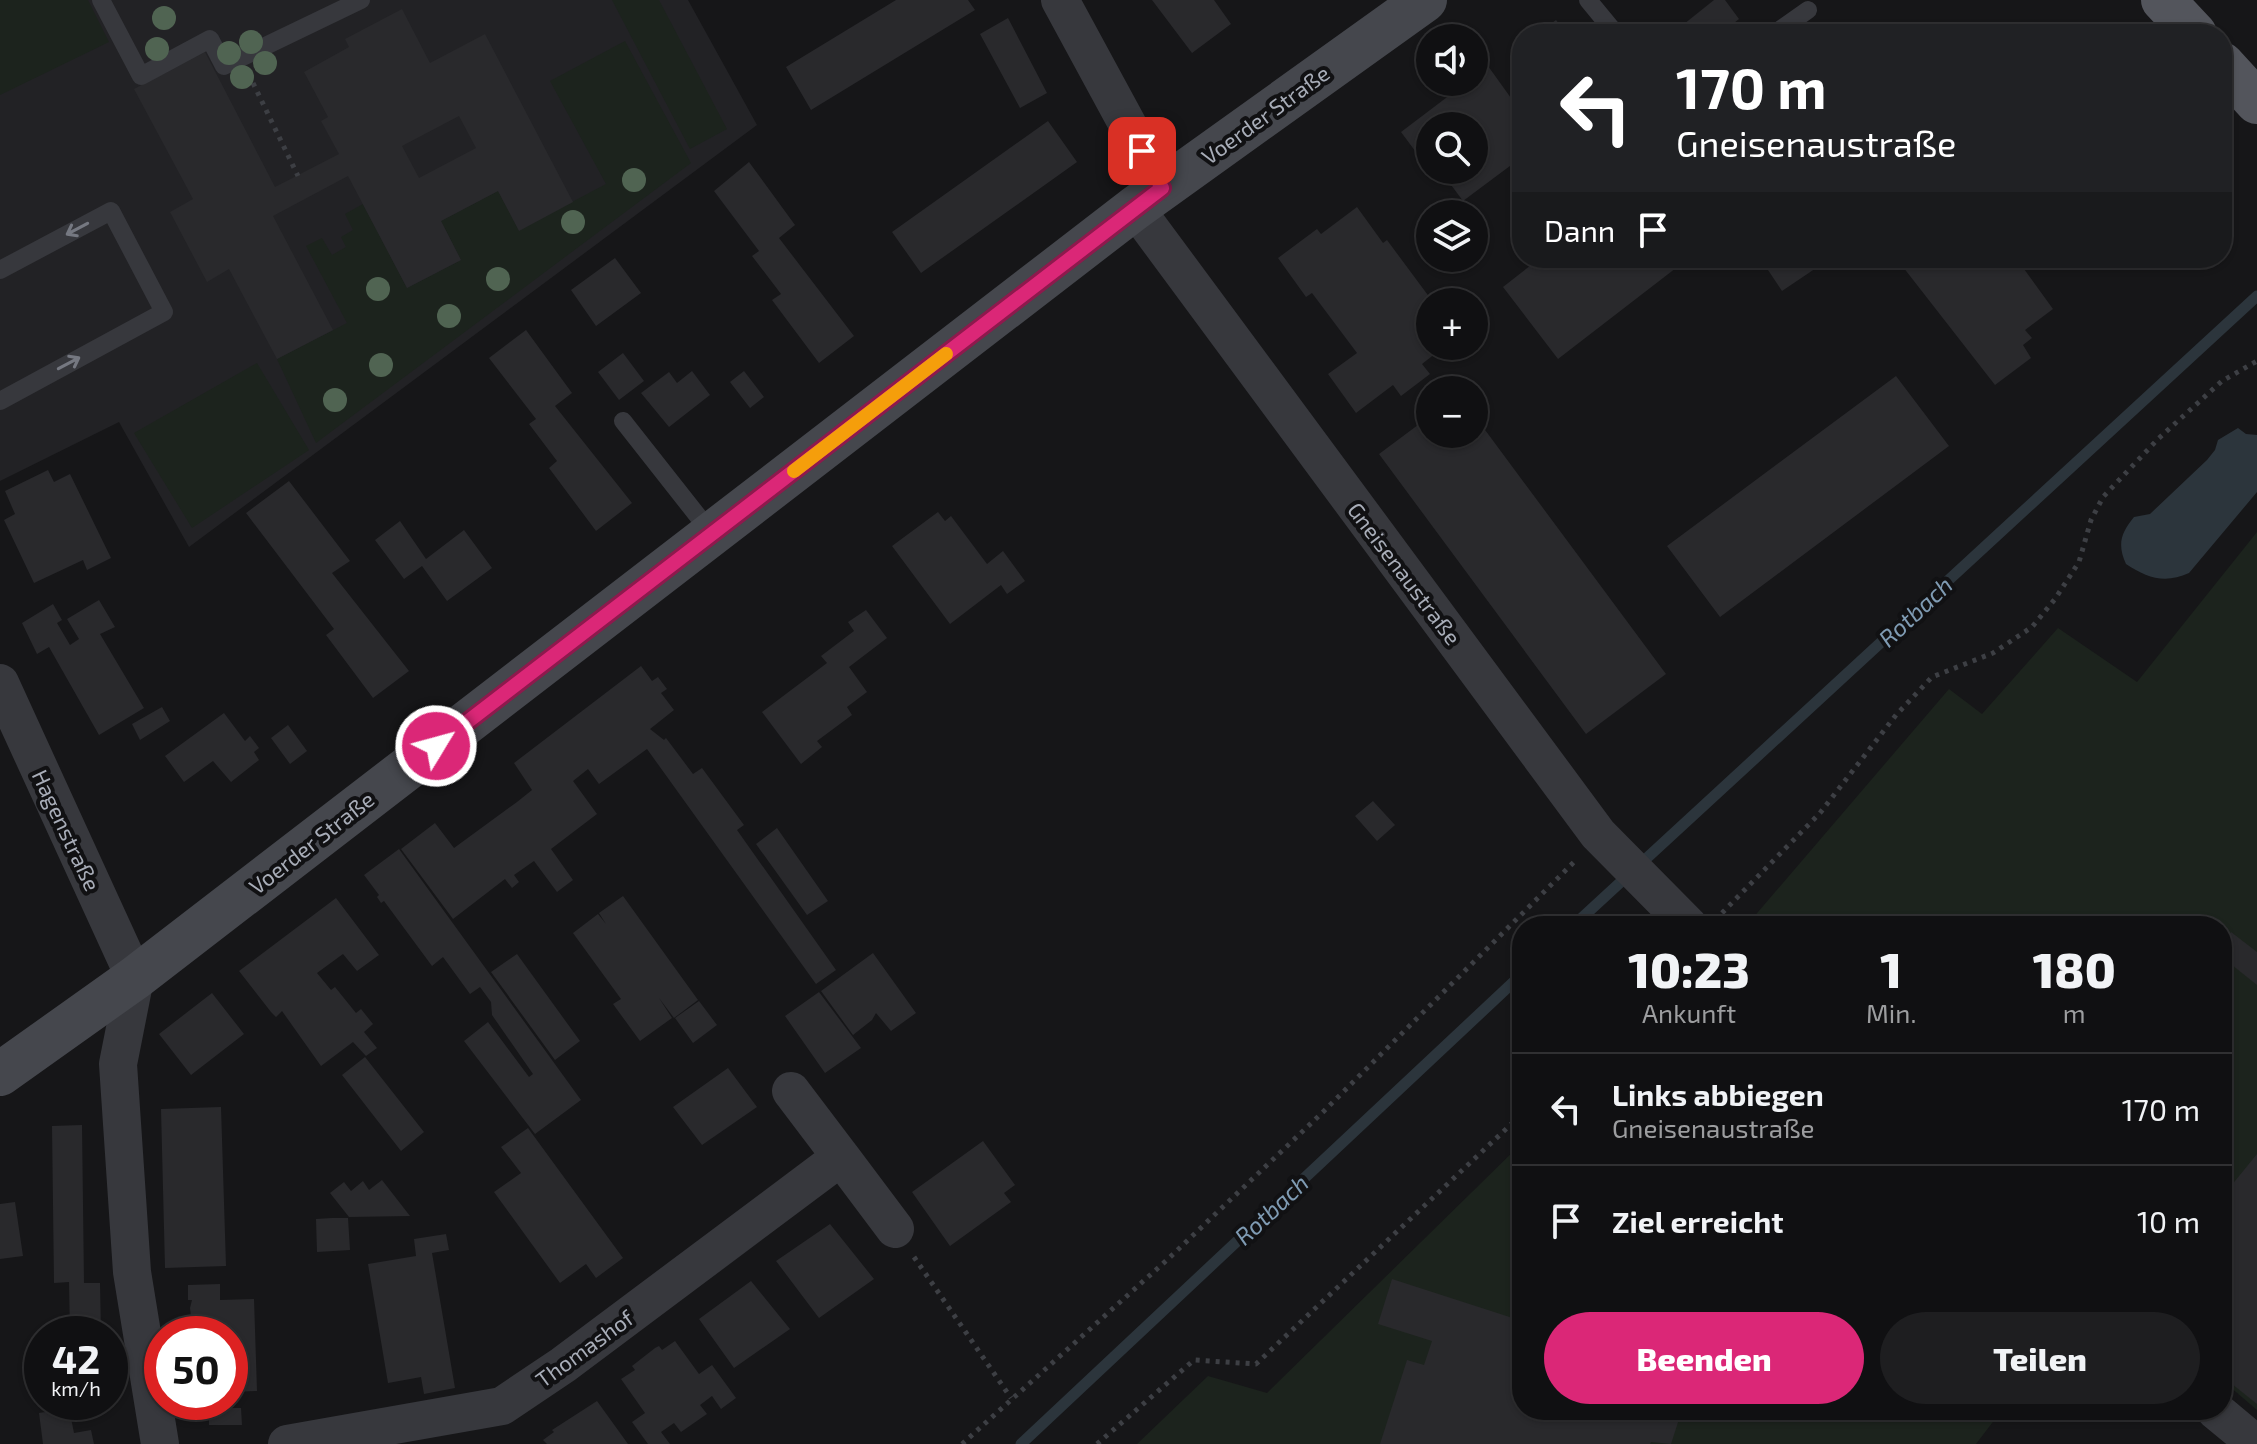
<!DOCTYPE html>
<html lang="de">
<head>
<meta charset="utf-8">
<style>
  :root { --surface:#101012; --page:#1e1e20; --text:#f1f3f6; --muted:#9c9d9f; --line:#303032; --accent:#db2777 }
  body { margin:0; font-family:"Exo 2",sans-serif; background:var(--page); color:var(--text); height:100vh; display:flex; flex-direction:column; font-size:30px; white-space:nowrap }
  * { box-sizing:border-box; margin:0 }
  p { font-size:26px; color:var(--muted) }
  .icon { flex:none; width:44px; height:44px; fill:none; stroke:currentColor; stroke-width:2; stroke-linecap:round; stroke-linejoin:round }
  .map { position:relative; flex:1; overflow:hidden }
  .details { position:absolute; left:1512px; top:916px; width:720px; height:504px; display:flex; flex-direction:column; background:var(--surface); border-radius:32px; box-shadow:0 2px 6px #0004,0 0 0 2px var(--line) }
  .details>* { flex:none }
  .hud { position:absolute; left:1512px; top:24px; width:720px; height:244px; border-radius:32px; box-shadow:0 2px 6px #0004,0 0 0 2px var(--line); background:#202124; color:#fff; overflow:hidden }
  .tools { position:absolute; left:1416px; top:24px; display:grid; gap:16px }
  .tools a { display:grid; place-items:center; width:72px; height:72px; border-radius:50%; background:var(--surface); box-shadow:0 2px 6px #0004,0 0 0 2px var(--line); font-size:40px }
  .speed { position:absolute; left:24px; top:1316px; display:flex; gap:16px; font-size:40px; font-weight:700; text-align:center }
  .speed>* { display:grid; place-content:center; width:104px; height:104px; border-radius:50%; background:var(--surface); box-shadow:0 2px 6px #0004,0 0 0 2px var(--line); line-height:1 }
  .speed small { font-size:20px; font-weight:400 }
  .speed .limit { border:12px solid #d22; background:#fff; color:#111 }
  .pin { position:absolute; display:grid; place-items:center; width:68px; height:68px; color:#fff; margin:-34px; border-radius:16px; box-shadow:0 4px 12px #0006 }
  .me { position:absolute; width:88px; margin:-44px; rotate:53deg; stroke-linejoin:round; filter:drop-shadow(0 0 6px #0008) }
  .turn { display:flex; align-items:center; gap:28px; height:168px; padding:0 32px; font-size:36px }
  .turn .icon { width:104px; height:104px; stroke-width:2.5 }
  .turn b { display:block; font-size:56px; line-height:68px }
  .then { display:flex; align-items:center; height:76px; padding:0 32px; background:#0003; gap:16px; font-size:30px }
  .eta { display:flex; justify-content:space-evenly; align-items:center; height:136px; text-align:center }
  .eta b { font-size:48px; font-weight:800; line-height:56px }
  .primary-button { display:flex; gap:16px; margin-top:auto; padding:16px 32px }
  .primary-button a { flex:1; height:92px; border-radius:48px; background:var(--accent); color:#fff; font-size:32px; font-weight:800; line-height:92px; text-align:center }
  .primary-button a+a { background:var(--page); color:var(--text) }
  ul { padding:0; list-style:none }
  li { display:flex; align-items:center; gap:24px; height:112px; padding:0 32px; border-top:2px solid var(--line) }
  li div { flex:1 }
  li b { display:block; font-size:30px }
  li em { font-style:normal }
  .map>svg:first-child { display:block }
  .built { fill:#222225 }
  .green { fill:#1c231d }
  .water { fill:#2c353c }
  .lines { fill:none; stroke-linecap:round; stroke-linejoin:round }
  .stream { stroke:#2c353c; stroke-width:11 }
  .building { fill:#29292c; fill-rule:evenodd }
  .path { stroke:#3d3f44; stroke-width:5; stroke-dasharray:4 6; stroke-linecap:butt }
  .service { stroke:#37383d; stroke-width:18 }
  .minor { stroke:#37383d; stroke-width:38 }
  .secondary { stroke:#45474d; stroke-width:44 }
  .primary { stroke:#53555c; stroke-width:44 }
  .tree { fill:#506452 }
  .oneway { stroke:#757881 }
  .route-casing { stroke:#8e194d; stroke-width:20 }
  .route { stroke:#db2777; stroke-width:14 }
  .slow { stroke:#f59e0b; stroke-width:14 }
  .labels { text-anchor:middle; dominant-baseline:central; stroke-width:8; stroke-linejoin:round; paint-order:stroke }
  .street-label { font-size:22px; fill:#a8adb8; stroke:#111113 }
  .water-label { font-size:24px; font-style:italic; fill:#7f9bb3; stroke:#111113 }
</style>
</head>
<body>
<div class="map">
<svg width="2257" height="1444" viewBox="0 0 2257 1444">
  <rect width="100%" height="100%" fill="#161618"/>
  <path class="built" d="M0 0H688L757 125 189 547 119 422 0 481Z"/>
  <path class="green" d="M0 0H88L109 42 0 95Z
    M612 0H659L727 129 690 149Z
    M625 41 691 163 316 443 277 359 347 323 306 246 322 238 332 255 346 247 341 237 353 230 345 214 363 204 407 288 461 260 441 221 498 191 519 230 606 184 550 81Z
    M257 363 309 450 192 528 134 433Z
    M2257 532V1410L2222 1380V926H1746L1949 689 1982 714 2058 628 2137 682Z
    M1522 1143V1410H2002L1976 1444H1137L1208 1376 1267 1393Z"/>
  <path class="water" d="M2238 428 2246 434 2257 435V492L2189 573C2165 584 2147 578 2126 564 2117 544 2121 533 2134 517L2150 514 2207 460 2215 450 2218 440Z"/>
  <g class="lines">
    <path class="stream" d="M1573 926 2257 296
      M1021 1444 1522 974"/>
  </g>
  <path class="building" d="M896 0H968L975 10 811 110 786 67Z
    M1152 0H1214L1231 24 1192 53Z
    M1714 0H1725L1739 19 1720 34H1692L1684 24Z
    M402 9 430 63 485 34 573 202 519 231 498 191 441 221 461 260 407 288 348 176 273 216 333 330 277 359 229 269 207 282 170 212 193 199 134 89 205 52 275 187 339 154 321 121 328 117 304 72 349 47 345 39ZM459 116 476 148 419 178 402 146Z
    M1008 18 1047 93 1020 108 980 34Z
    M1556 20 1567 34H1537Z
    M1973 23 1982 34H1957Z
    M1488 66 1516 105 1510 110 1522 126V157L1463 201 1440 170H1474V126H1430V171L1401 132 1467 82H1474V77Z
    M1048 121 1077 162 921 273 892 232Z
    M749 162 795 225 779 238 854 336 819 363 772 300 781 294 752 256 759 251 714 191Z
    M1357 207 1383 243 1387 240 1433 302H1430V346H1445L1422 364 1430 374 1401 396 1393 385 1356 413 1328 374 1357 353 1312 293 1306 297 1278 258 1317 229 1321 234Z
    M615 258 641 293 596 326 571 290Z
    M1540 258H1669L1676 268 1558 359 1503 287Z
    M1760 258H1831L1782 291Z
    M1896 258H2016L2053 309 2025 330 2032 338 2023 345 2031 358 1995 385Z
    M526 330 572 393 555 406 632 503 596 531 549 468 557 461 529 424 536 419 489 358Z
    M623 353 644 381 619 400 598 372Z
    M692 371 710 395 669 427 641 393 669 372 677 383Z
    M744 371 764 397 750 408 730 382Z
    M1896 376 1949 446 1720 617 1667 546Z
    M1474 415 1666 674 1586 734 1379 454 1430 416V434H1474Z
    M48 470 54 482 70 474 111 558 87 570 83 560 34 583 4 520 15 514 5 491Z
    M289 481 350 561 332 573 409 671 373 698 326 635 334 629 246 513Z
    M938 512 945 521 951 516 987 564 1003 551 1025 581 1007 594 1001 585 950 624 892 546Z
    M400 521 426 559 464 530 492 568 447 601 422 566 404 579 375 540Z
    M99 600 115 627 100 634 144 708 99 735 49 647 37 654 22 623 53 604 62 620 57 623 70 645 79 639 67 619Z
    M866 610 887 638 849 667 867 692 847 707 852 715 817 741 822 747 801 764 762 712 827 663 821 656 854 631 848 622Z
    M641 666 652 681 658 677 667 689 661 693 674 710 650 729 664 740 666 738 693 774 702 768 744 825 737 830 836 970 816 984 647 749 599 784 588 769 573 781 597 814 551 849 573 880 557 892 534 861 514 875 519 882 512 888 505 879 453 919 401 849 435 823 454 848 517 802 532 790 514 763Z
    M162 707 170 721 140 740 132 724Z
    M224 713 245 741 250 736 259 748 254 752 259 760 231 782 213 761 184 782 165 756Z
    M288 725 307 751 290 764 271 738Z
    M1373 801 1395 825 1377 841 1355 816Z
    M777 828 828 901 807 915 756 844Z
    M399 849 581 1100 535 1134 464 1041 488 1022 529 1077 533 1074 492 1015 491 1002 480 987 470 994 443 957 432 966 384 901 381 903 377 897 379 895 364 875Z
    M623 896 698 1000 674 1018 659 998 672 1018 640 1041 613 1004 621 999 573 933 598 914 606 924 599 913Z
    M336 898 379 955 357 971 343 954 317 973 331 990 335 987 356 1013 361 1009 373 1024 364 1032 377 1048 366 1056 353 1042 321 1066 282 1011 276 1017 271 1012 239 971Z
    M2231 932 2257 952V985L2222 957V944Z
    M873 953 916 1013 891 1031 876 1013 872 1020 853 1035 821 991Z
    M517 954 580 1041 555 1060 491 972Z
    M819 992 861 1048 825 1073 785 1016Z
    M212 993 244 1034 191 1075 159 1034Z
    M699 1001 717 1025 693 1043 675 1018Z
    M365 1057 424 1132 401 1151 342 1075Z
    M728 1068 757 1107 702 1145 673 1107Z
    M221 1107 226 1266 165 1268 161 1109Z
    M82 1125 84 1283H100L101 1334H70L69 1282 54 1283 52 1126Z
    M528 1128 623 1258 596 1278 586 1264 560 1283 494 1192 521 1173 501 1147Z
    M983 1141 1015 1185 1004 1193 1011 1202 950 1246 912 1192Z
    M2257 1154V1404L2222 1376V1197Z
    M382 1180 410 1216 349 1217 330 1193 344 1182 351 1191 363 1181 369 1190Z
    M15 1202 23 1256 0 1259V1204Z
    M332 1218H348L350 1250 317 1252 316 1219Z
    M830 1224 874 1279 819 1318 776 1261Z
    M446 1234 449 1250 432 1253 455 1388 424 1394 421 1377 388 1383 368 1264 416 1256 414 1239Z
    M1392 1279 1522 1321V1410H1682L1671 1444 1651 1442 1650 1444H1380L1407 1360 1424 1365 1432 1341 1378 1324Z
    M751 1281 790 1329 734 1368 699 1319Z
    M220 1284V1300L254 1299 257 1391 230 1392V1334H193L190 1308 192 1300H188V1285Z
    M675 1341 699 1374 712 1365 736 1398 721 1409 712 1396 700 1405 707 1414 704 1416 681 1432 674 1423 661 1432 670 1444H648L632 1422 645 1413 621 1379 635 1370 632 1366 655 1348 659 1346 662 1350Z
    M597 1401 628 1444H547L543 1440 554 1432 552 1430Z
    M192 1402H223L224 1408H241L242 1425H209V1409L192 1410Z
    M69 1408 74 1433 91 1430 94 1444H43L39 1413Z"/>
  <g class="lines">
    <path class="path" d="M253 83 298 176
      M1722 913 1820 813 1896 715 1932 677 1993 653 2032 627 2055 599 2079 562 2091 520 2103 497 2158 439 2222 381 2257 361
      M914 1257 1011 1398
      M962 1444 1168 1259 1324 1111 1574 862
      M1097 1444 1194 1360 1256 1364 1522 1114"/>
    <path class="service" d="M101 0 141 76 210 39 224 66 361 0
      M1588 0 1616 34
      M1774 34 1808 10
      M0 270 111 211 164 312 0 401
      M623 421 712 534"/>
    <path class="minor" d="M1060 0 1162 188
      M1135 208 1598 834 1689 926
      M0 683 135 978 118 1064 132 1272 160 1444
      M841 1157 895 1229
      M2215 1410 2256 1444
      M287 1444 502 1406 563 1365 841 1157 791 1091"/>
    <path class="secondary" d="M0 1074 135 978 1135 208 1425 0"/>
    <path class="primary" d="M2163 0 2195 34
      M2222 64 2257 102"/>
  </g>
  <g class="tree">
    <circle cx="164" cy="18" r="12"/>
    <circle cx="251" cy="42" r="12"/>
    <circle cx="157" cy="49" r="12"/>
    <circle cx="229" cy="53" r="12"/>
    <circle cx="265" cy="63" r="12"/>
    <circle cx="242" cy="77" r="12"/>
    <circle cx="634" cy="180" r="12"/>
    <circle cx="573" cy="222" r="12"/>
    <circle cx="498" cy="279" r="12"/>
    <circle cx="378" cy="289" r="12"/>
    <circle cx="449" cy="316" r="12"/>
    <circle cx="381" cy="365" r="12"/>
    <circle cx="335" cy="400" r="12"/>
  </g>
  <defs><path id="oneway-shaft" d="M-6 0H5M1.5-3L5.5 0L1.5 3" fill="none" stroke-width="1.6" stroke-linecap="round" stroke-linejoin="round" transform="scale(2)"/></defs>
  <g class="oneway">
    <use href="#oneway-shaft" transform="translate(77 229) rotate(152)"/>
    <use href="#oneway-shaft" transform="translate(69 363) rotate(-28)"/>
  </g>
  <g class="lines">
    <g class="route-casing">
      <path id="route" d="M436 746 1162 188 1142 151"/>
    </g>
    <use href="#route" class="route"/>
    <path class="slow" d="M794 471 946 354"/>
  </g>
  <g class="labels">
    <g class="street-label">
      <text transform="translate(1265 114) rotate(-36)">Voerder Straße</text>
      <text transform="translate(1405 573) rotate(53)">Gneisenaustraße</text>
      <text transform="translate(67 830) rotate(65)">Hagenstraße</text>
      <text transform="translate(311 842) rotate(-38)">Voerder Straße</text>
      <text transform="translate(584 1348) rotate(-36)">Thomashof</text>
    </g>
    <g class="water-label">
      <text transform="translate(1915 611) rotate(-43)">Rotbach</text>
      <text transform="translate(1271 1209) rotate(-43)">Rotbach</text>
    </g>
  </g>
</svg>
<div class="tools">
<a><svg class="icon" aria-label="sound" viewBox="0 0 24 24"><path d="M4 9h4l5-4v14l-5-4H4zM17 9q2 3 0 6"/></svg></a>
<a><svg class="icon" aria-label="search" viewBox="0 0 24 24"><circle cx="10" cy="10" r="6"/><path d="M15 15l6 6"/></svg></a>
<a><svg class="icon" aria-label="layers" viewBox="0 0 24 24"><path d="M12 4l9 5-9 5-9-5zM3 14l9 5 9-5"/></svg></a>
<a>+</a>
<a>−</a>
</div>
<div class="speed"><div>42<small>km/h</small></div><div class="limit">50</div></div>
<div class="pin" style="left:1142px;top:151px;background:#d93025"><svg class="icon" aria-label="arrive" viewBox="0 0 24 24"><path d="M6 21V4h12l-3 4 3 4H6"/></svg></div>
<svg class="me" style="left:436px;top:746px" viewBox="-20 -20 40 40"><circle r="17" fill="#db2777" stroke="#fff" stroke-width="3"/><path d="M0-11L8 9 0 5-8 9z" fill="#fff"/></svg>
<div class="hud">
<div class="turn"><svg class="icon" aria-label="left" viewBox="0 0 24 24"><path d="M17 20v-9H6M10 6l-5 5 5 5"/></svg><div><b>170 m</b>Gneisenaustraße</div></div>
<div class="then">Dann<svg class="icon" aria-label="arrive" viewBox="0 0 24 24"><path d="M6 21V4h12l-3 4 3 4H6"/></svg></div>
</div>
<section class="details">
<div class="eta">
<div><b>10:23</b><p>Ankunft</p></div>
<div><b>1</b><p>Min.</p></div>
<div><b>180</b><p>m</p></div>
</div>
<ul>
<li><svg class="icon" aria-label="left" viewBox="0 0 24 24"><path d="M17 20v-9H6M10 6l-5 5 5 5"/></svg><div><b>Links abbiegen</b><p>Gneisenaustraße</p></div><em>170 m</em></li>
<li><svg class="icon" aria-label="arrive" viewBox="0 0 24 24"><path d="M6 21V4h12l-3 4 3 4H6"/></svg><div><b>Ziel erreicht</b></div><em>10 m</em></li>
</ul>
<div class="primary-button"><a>Beenden</a><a>Teilen</a></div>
</section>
</div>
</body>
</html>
